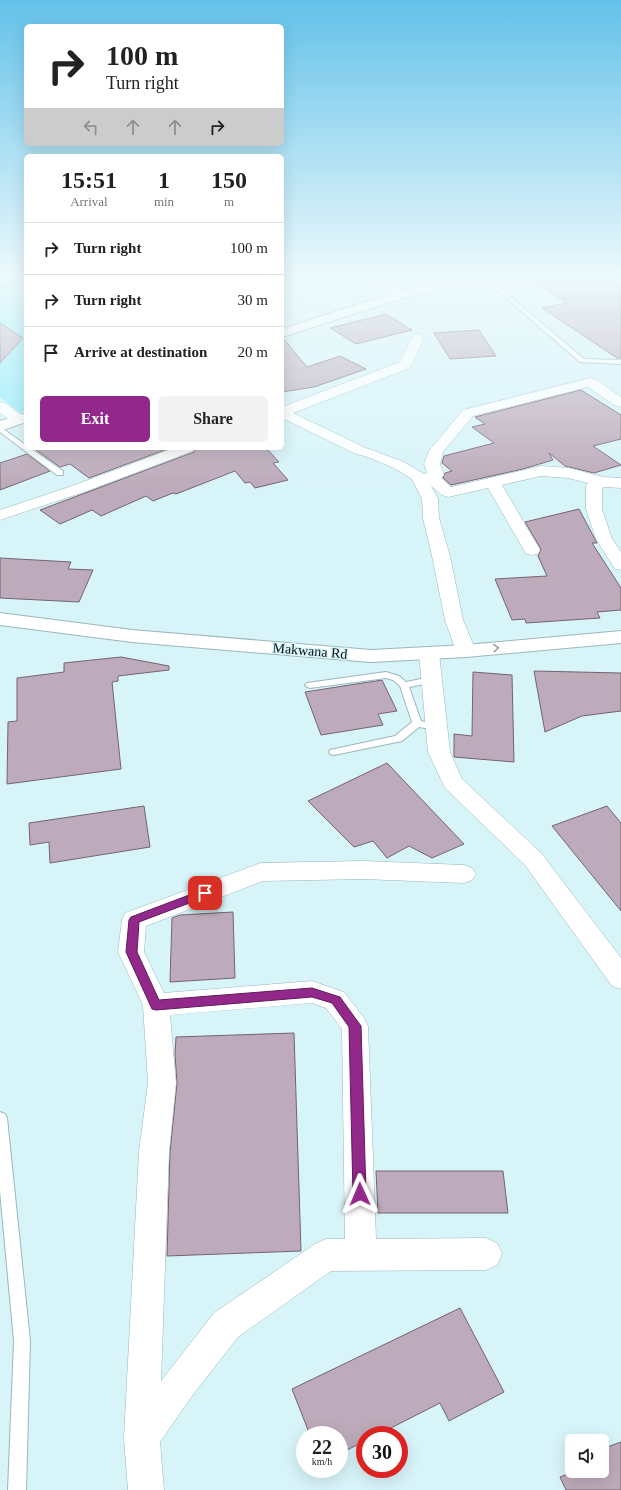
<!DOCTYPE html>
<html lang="en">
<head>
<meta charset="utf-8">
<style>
  :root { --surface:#fff; --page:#f2f2f2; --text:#222; --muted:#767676; --line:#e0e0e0; --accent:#93288b }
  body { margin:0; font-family:Georgia,serif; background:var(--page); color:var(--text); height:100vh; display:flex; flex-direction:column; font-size:15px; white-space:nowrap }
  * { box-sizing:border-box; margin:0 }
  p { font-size:13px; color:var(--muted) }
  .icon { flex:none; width:22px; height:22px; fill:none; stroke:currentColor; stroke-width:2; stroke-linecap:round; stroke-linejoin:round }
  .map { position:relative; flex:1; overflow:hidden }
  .sheet { position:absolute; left:24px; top:154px; width:260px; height:296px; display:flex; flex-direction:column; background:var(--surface); border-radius:6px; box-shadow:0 4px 16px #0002 }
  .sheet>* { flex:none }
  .banner { position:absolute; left:24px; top:24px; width:260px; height:122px; border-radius:6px; box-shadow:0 4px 16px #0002; background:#fff; color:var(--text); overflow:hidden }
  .fabs { position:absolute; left:565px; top:1434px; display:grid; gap:8px }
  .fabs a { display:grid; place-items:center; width:44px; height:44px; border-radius:6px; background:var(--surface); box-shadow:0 4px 16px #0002; font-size:20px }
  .speed { position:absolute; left:296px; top:1426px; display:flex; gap:8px; font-size:20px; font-weight:700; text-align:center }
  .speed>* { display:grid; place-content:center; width:52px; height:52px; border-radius:50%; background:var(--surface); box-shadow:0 4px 16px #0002; line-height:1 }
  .speed small { font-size:10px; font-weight:400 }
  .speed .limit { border:6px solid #d22; background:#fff; color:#111 }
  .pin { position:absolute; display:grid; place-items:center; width:34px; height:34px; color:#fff; margin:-17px; border-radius:8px; box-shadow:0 2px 6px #0006 }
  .me { position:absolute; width:44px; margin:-22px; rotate:359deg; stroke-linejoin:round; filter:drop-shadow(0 0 3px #0008) }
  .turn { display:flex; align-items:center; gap:14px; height:84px; padding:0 16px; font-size:18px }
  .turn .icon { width:52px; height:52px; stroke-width:2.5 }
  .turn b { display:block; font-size:28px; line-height:34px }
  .lanes { display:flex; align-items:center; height:38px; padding:0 16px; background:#0003; justify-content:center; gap:20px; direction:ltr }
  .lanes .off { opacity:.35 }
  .eta { display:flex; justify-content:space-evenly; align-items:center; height:68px; text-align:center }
  .eta b { font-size:24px; font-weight:600; line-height:28px }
  .cta { display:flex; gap:8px; margin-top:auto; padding:8px 16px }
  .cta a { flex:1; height:46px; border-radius:6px; background:var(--accent); color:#fff; font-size:16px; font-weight:600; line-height:46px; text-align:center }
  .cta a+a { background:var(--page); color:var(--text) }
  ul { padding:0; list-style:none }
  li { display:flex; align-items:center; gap:12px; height:52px; padding:0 16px; border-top:1px solid var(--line) }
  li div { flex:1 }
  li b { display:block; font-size:15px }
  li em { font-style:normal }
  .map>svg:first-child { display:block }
  .green { fill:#92edfc }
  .water { fill:#39d5ea; stroke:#2a9aaa }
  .building { fill:#bdaaba; stroke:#746371 }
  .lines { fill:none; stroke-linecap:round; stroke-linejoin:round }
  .lane-casing { stroke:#9bb7bb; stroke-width:2 }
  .street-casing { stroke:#9bb7bb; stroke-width:1 }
  .secondary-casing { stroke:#9bb7bb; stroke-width:2 }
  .lane { fill:#fff; fill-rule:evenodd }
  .street { fill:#fff; fill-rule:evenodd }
  .secondary { fill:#fff; fill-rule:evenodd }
  .oneway { stroke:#9ca0a1 }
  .route { fill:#93288b; stroke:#601a5a }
  .labels { text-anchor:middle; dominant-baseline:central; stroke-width:3; stroke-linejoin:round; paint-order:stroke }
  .street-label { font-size:14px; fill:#081214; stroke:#d7f4f9 }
</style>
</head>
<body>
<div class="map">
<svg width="621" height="1490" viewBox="0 0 621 1490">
  <rect width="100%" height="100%" fill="#d7f4f9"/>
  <path class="green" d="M26 282V411L20 413 0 397V288Z"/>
  <path class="water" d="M0 279H26V282L0 288Z"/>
  <path class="building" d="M565 279H621V358H617L542 308 567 303 536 283Z
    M386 314 412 330 356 344 330 328Z
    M0 323 23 338 0 363Z
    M479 330 496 356 450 359 434 333Z
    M283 338 307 367 340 356 366 369 314 387 282 392Z
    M581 390 621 415V439L593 446 621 465 594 473 565 466 549 453 553 460 523 469 451 485 443 478 445 473 452 471 442 463 444 456 494 443 472 427 485 424 475 417Z
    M43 448H170L89 478 70 464 60 467 36 450Z
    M196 448H266L279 462 273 463 288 480 255 488 250 482 245 483 235 471 176 494 173 493 153 501 146 496 101 516 92 510 60 524 40 510 194 452Z
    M27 454 50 471 0 490V463Z
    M579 509 597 543H592L621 588V610L597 612 600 618 526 623 525 619 512 620 495 579 547 576 538 556 541 549 525 522Z
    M0 558 71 562 68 569 93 570 79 602 0 598Z
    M121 657 169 666V670L118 676V681L112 682 121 769 7 784 8 722 17 721V678L64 672V663Z
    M534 671 621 673V711L582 716 545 732Z
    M473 672 512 675 514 762 454 757V734L472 736Z
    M382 680 397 711 378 714 383 725 321 735 305 692Z
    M387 763 464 844 432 858 409 846 387 858 373 841 354 847 308 801Z
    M144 806 150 847 50 863 49 842 30 845 29 823Z
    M607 806 621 823V911L552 826Z
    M233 912 235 978 170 982 172 918 180 915Z
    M294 1033 301 1251 167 1256 170 1152 177 1083 175 1054 176 1037Z
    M376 1171H503L508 1213H378Z
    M460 1308 504 1392 449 1421 440 1403 377 1435H365V1441L339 1454V1435H310L292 1389Z
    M621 1442V1490H566L560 1477 575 1471H602V1449Z"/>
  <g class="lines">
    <g class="lane-casing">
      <path id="lane" d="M520 279H528L499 287 584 359 621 360V364L580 362 492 286Z
        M0 427 26 445V448H30L63 471V475H57L0 432Z
        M386 672 399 676 406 682 431 677 434 678 436 680 434 682 409 687 421 721 440 725 442 727 440 729 437 730 419 727 402 741 334 755 330 754 329 752 330 750 395 736 412 722 400 686 393 680 386 678 310 688 307 687 305 685 307 683Z
        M0 1112 5 1114 7 1118 30 1341 26 1490H8L14 1341 0 1191Z"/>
    </g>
    <g class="street-casing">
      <path id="street" d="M382 279H392L404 296 402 298H394Z
        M418 334 422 335 424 338 410 368 293 413 366 448 404 462 424 474 427 473 424 464 429 451 463 410 590 378 595 379 621 397V407L616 406 588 387 473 416 443 452 440 464 444 475 441 478 451 487 541 466 569 468 603 477 621 478V488L605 487 602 488V509L612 539 621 552V570L615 569 596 539 586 509V486L588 483 568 478 541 476 502 485 540 550 538 554 532 555 526 554 524 550 488 488 448 497 442 495 431 486 438 499 439 518 450 556 463 620 476 651 473 655 466 657 459 655 456 651 445 620 432 556 423 518 422 499 412 479 394 468 365 456 356 454 282 418V407L400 362 412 338 414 335Z
        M0 402 5 403 24 417 26 420 24 423C14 426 8 418 0 413Z
        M174 448H195L193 451 84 492 0 520V510L72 486Z
        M429 647 436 649 439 653 450 752 462 779 541 853 621 958V989L612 986 525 865 445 788 428 752 419 653 422 649Z
        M363 861 464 865 472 868 476 874 472 880 464 883 363 879 263 881 146 926 144 952 164 993 312 981 344 992 364 1018 368 1026 376 1239 486 1238 497 1243 502 1254 497 1265 486 1270 331 1271 238 1337 192 1396 160 1442 164 1490H128L124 1438 139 1152 148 1083 143 1005 118 952 122 920 125 913 261 863ZM312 1003 326 1008 342 1029 345 1239H326L315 1244 214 1313 161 1381 169 1152 176 1083 170 1015Z"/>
    </g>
    <g class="secondary-casing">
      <path id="secondary" d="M453 279H473L471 282 410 296 282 337V329L402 290Z
        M26 413V422L0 431V421Z
        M0 613 132 630 371 650 466 645 621 631V643L466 657 371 662 132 642 0 625Z"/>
    </g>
    <use href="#lane" class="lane"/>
    <use href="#street" class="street"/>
    <use href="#secondary" class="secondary"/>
  </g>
  <defs><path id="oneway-chevron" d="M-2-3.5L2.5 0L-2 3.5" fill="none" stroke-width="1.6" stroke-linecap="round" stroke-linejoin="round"/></defs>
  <use class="oneway" href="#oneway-chevron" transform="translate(496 648) rotate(-5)"/>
  <linearGradient id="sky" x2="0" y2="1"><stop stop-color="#62c1e9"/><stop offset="0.57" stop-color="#edfafc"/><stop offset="1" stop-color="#edfafc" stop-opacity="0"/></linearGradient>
  <rect width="621" height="487" fill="url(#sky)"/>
  <path class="route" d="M205 889 208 890 210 893 208 896 139 922 137 952 159 1000 312 988 340 997 361 1026 366 1194 364 1199 360 1201 355 1199 353 1194 349 1027 332 1003 312 997 156 1010 152 1009 126 952 129 920 131 917Z"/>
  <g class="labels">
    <g class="street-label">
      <text transform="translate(310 651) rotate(5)">Makwana Rd</text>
    </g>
  </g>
</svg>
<div class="fabs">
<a><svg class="icon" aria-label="sound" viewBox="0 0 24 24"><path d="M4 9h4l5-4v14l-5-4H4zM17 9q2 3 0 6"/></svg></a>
</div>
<div class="speed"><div>22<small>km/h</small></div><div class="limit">30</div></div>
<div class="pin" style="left:205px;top:893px;background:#d93025"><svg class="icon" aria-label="arrive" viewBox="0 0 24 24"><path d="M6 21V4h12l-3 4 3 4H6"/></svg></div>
<svg class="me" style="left:360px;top:1194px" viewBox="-20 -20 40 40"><path d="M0-17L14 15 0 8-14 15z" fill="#93288b" stroke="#fff" stroke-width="4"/></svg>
<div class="banner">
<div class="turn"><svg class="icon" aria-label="right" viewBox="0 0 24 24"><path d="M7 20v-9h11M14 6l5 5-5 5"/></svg><div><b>100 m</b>Turn right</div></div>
<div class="lanes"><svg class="icon off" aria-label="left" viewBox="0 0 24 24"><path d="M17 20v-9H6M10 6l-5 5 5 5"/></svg><svg class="icon off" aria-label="ahead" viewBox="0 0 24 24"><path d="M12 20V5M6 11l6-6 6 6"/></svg><svg class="icon off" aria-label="ahead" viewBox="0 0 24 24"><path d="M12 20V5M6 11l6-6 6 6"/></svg><svg class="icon" aria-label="right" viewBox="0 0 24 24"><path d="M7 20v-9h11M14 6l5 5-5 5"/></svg></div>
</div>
<section class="sheet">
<div class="eta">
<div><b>15:51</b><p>Arrival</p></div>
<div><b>1</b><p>min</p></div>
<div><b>150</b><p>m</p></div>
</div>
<ul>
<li><svg class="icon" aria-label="right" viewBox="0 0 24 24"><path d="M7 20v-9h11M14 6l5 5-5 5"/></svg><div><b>Turn right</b></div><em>100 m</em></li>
<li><svg class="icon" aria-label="right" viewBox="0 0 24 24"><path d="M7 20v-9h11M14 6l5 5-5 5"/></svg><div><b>Turn right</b></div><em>30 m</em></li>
<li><svg class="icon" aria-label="arrive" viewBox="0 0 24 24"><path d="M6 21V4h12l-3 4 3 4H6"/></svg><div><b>Arrive at destination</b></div><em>20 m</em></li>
</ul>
<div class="cta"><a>Exit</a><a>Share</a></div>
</section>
</div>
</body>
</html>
